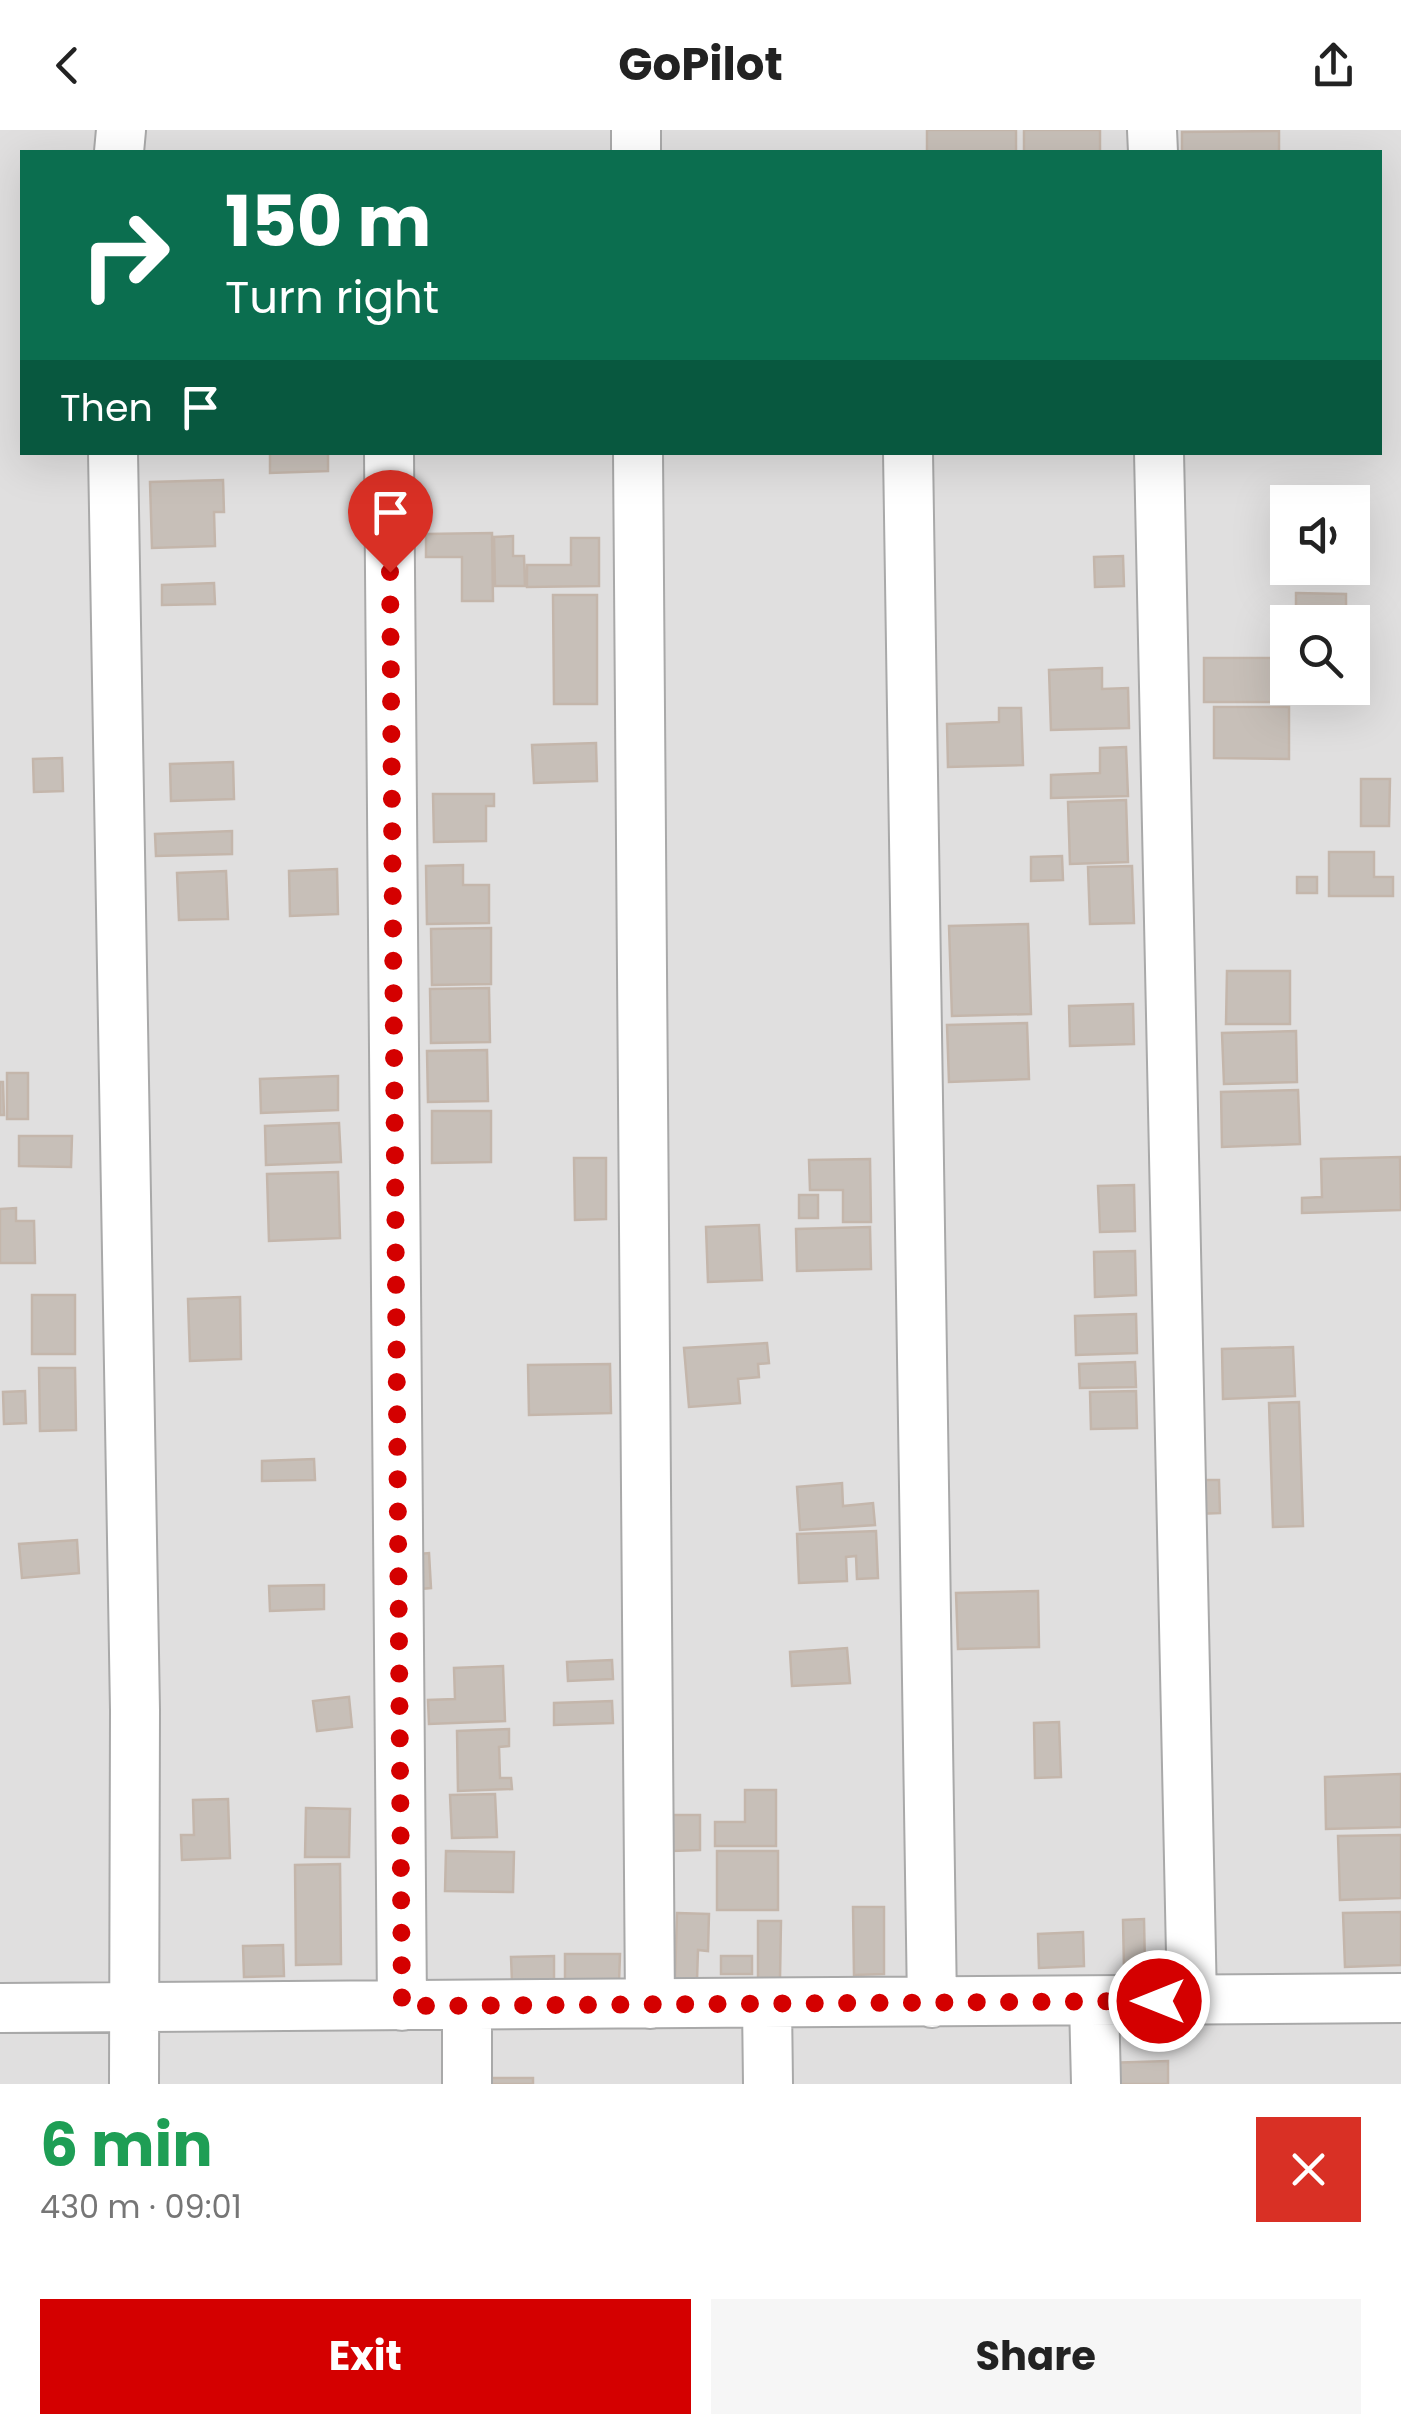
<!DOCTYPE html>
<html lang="en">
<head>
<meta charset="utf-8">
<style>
  :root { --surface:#fff; --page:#f6f6f6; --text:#222; --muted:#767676; --accent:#d40000 }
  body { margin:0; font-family:Poppins,sans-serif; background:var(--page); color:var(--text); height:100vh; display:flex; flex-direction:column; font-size:38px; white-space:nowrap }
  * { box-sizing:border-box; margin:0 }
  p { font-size:32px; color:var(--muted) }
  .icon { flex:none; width:55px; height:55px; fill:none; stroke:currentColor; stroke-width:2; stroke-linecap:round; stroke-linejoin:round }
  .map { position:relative; height:1954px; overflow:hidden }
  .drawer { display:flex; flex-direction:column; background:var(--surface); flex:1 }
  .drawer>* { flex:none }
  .top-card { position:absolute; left:20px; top:20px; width:1362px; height:305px; border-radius:0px; box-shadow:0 10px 40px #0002; background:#0b6e4f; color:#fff; overflow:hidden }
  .buttons { position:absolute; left:1270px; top:355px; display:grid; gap:20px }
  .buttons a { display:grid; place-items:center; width:100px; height:100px; border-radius:0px; background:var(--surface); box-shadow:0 10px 40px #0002; font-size:50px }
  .pin { position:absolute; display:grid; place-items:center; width:85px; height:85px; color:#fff; margin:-102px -42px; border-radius:50% 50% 50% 0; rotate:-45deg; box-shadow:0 0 10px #0007 }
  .pin .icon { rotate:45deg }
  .me { position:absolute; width:110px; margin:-55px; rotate:270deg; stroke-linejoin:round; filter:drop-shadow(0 0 8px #0008) }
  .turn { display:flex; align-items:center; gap:35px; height:210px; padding:0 40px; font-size:45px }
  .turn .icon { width:130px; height:130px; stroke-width:2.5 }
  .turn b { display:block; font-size:70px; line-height:85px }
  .then { display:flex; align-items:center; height:95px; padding:0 40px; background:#0003; gap:20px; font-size:38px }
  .round { display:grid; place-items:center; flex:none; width:105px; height:105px; border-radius:0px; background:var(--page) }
  .head { display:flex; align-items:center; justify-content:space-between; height:170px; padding:0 40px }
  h1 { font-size:60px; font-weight:700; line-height:75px; color:#1e9e55 }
  .button { display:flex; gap:20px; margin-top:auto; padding:20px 40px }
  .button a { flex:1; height:115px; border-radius:0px; background:var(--accent); color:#fff; font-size:40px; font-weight:700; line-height:115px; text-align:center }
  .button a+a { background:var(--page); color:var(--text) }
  header { display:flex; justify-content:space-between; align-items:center; height:130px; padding:0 40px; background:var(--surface); font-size:45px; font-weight:700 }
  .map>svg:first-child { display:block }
  .residential { fill:#e0dfdf; fill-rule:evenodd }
  .building { fill:#c7bfb8; stroke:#c4b6ab; stroke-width:2.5 }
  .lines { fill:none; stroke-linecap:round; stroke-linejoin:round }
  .minor-casing { stroke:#a9a9a9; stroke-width:52 }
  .minor { stroke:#fff; stroke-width:48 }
  .route { stroke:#d40000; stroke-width:18; stroke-dasharray:0 32.4 }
</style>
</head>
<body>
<header><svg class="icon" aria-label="back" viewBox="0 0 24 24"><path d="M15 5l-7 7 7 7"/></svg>GoPilot<svg class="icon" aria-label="share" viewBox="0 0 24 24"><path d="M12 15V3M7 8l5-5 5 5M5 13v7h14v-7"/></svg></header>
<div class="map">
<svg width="1401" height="1954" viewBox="0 0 1401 1954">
  <rect width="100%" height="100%" fill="#f2efe9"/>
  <path class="residential" d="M0 0H1401V1954H0ZM22 22H1380V322H22ZM1288 372H1352V438H1288ZM1288 492H1352V558H1288Z"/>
  <path class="building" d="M927 0H1016V22H927Z
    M1024 0H1100V22H1024Z
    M1279 1V22H1182V2Z
    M270 322H328V341L270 343Z
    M223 350 224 382H214L215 416 152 418 150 352Z
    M1353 389V442L1284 441 1285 423 1288 438H1352Z
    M492 403 493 471H462V427H426V404Z
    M513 406V426H524L525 456H495L494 407Z
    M571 408H599V456L527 457V435H571Z
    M1123 426 1124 456 1095 457 1094 427Z
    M214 453 215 474 162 475V455Z
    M1296 463 1346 464V492H1296Z
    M553 465H597V574H554Z
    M1204 528H1280V572H1204Z
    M1102 538V559L1128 558 1129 598 1051 600 1049 540Z
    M1295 558H1346V564H1295Z
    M1214 577H1289V629L1214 628Z
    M999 578H1021L1023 635 948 637 947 594 999 592Z
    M596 613 597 651 534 653 532 615Z
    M1126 617 1128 666 1051 668V645L1100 643V618Z
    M62 628 63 661 34 662 33 629Z
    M233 632 234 669 171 671 170 634Z
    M1361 649H1390L1389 696H1361Z
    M433 664H494V676H486V711L434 712Z
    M1126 670 1128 732 1070 734 1068 672Z
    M232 701V724L156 726 155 704Z
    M1329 722H1374V747H1393V766H1329Z
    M1062 726 1063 750 1031 751V727Z
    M463 735V755H489V793L427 794 426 736Z
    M1132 736 1134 793 1090 794 1088 737Z
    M337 739 338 784 290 786 289 741Z
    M226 741 228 789 179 790 177 743Z
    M1297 747H1317V763H1297Z
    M1028 794 1031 884 952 886 949 796Z
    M491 798V854L432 855 431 799Z
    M1227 841H1290V894H1226Z
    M489 858 490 912 431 913 430 859Z
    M1133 874 1134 914 1070 916 1069 876Z
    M1027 893 1029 949 949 952 947 895Z
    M1296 901 1297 952 1224 954 1222 903Z
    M487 920 488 971 428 972 427 921Z
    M7 943H28V989H7Z
    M338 946V980L261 983 260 949Z
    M0 952H3L4 985H0Z
    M1298 960 1300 1014 1222 1017 1221 962Z
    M432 981H491V1032L432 1033Z
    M339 993 341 1032 266 1035 265 996Z
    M19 1006H72L71 1037 19 1036Z
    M1400 1027 1401 1080 1302 1083V1068L1322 1067 1321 1029Z
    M574 1028H606V1089L575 1090Z
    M870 1029 871 1092H843V1060H810L809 1030Z
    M338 1042 340 1108 269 1111 267 1044Z
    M1134 1055 1135 1101 1100 1102 1098 1056Z
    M799 1065H818V1088H799Z
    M16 1078V1091H34L35 1133H0V1079Z
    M759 1095 762 1150 708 1152 706 1097Z
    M870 1097 871 1139 797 1141 796 1099Z
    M1135 1121 1136 1165 1095 1167 1094 1122Z
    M32 1165H75V1224H32Z
    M240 1167 241 1229 190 1231 188 1169Z
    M1136 1184 1137 1223 1076 1225 1075 1186Z
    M767 1213 769 1233 758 1234 759 1247 738 1249 740 1273 689 1277 684 1218Z
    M1293 1217 1295 1266 1223 1269 1222 1219Z
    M1135 1232 1136 1257 1080 1258 1079 1234Z
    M610 1234 611 1283 529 1285 528 1235Z
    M39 1238H75L76 1300 40 1301Z
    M25 1261 26 1293 4 1294 3 1262Z
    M1136 1261 1137 1298 1091 1299 1090 1262Z
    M1299 1272 1303 1396 1273 1397 1269 1273Z
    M314 1329 315 1350 262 1351V1331Z
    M1195 1350H1219L1220 1383 1196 1384Z
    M842 1353 843 1376 873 1373 875 1395 800 1400 797 1357Z
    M876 1401 878 1448 857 1449 856 1426 846 1427 847 1451 799 1453 797 1404Z
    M77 1410 79 1443 22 1448 19 1414Z
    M429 1423 431 1458 410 1460 407 1425Z
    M324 1455V1479L270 1481 269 1456Z
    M1038 1461 1039 1517 958 1519 956 1463Z
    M847 1518 850 1553 792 1556 790 1522Z
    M612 1530 613 1549 568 1551 567 1532Z
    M503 1536 505 1591 429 1594 428 1570 455 1569 454 1538Z
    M349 1567 352 1597 317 1601 313 1571Z
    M612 1571 613 1593 554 1595V1573Z
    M1059 1592 1061 1647 1035 1648 1034 1593Z
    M509 1599V1616L499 1617 500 1648H511L512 1659 458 1661 457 1601Z
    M1401 1644V1697L1326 1699 1325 1647Z
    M745 1660H776V1716H715V1692H745Z
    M495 1664 497 1707 452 1708 450 1665Z
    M228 1669 230 1728 182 1730 181 1705H194L193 1670Z
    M306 1678 350 1679 349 1727H305Z
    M671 1685H700V1720L672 1721Z
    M1401 1705V1768L1340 1770 1338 1706Z
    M446 1721 514 1722 513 1762 445 1761Z
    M717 1721H778V1780H717Z
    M340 1734 341 1834 296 1835 295 1735Z
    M853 1777H884V1844L854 1845Z
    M1401 1782V1835L1345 1837 1343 1783Z
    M677 1783 709 1784 708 1821 698 1820 697 1850 675 1849Z
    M1144 1789 1145 1838 1124 1839 1123 1790Z
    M758 1791H781L780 1849 758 1848Z
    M1083 1802 1084 1836 1039 1838 1038 1804Z
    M283 1815 284 1846 244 1847 243 1816Z
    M565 1824H620L619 1853 565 1852Z
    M554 1826V1851L512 1852 511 1827Z
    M721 1826H752V1844H721Z
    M1168 1931V1954H1105V1933Z
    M476 1948H533V1954H476Z"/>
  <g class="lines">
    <g class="minor-casing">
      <path id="minor" d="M636 0V22
        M1152 0 1153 22
        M119 22 121 0
        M113 322 135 1580 134 1954
        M389 322 402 1876
        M638 322 650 1874
        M908 322 932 1873
        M1159 322 1192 1871
        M1094 1871 1096 1954
        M767 1874 768 1954
        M0 1878 1401 1868
        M467 1954V1875"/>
    </g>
    <use href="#minor" class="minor"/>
  </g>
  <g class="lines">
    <path class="route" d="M390 442 402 1876 1159 1871"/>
  </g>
</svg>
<div class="buttons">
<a><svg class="icon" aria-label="sound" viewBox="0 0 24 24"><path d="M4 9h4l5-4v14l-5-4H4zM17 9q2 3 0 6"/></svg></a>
<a><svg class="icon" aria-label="search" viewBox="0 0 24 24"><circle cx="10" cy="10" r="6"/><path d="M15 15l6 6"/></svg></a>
</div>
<div class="pin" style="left:390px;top:442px;background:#d93025"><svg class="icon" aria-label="arrive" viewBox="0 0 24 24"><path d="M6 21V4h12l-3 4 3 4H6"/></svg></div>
<svg class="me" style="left:1159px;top:1871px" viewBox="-20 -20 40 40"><circle r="17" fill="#d40000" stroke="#fff" stroke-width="3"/><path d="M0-11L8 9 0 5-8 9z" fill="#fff"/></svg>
<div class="top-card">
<div class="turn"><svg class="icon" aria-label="right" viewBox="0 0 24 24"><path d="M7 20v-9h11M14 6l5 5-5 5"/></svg><div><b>150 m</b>Turn right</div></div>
<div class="then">Then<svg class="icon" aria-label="arrive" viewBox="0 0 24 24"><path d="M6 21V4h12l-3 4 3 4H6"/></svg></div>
</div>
</div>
<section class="drawer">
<div class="head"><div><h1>6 min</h1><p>430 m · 09:01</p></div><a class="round" style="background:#d93025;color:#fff"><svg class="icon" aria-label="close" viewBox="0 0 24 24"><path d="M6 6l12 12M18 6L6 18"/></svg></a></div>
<div class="button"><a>Exit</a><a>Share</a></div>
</section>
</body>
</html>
